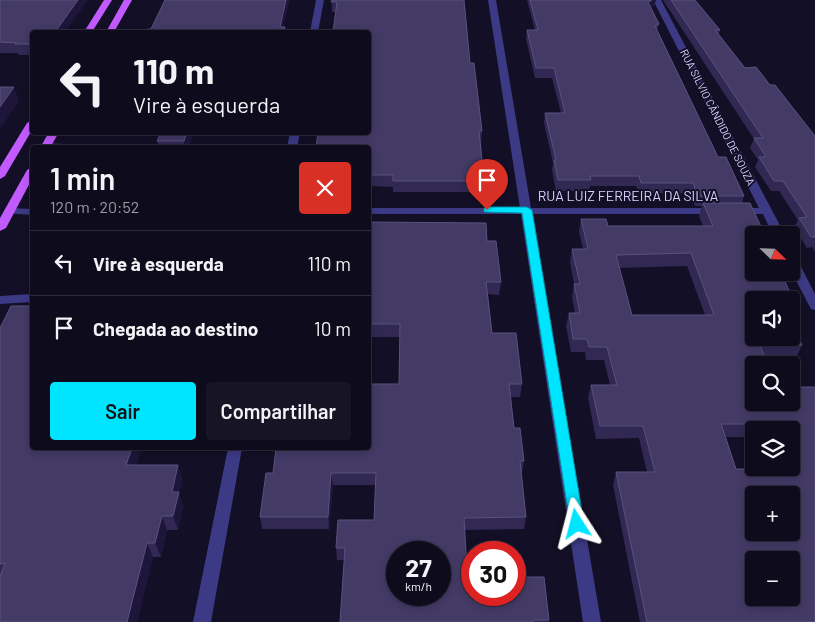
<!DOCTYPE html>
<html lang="pt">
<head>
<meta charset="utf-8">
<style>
  :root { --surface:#0e0b1c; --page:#171425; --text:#f1f3f6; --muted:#9b9ba3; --line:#2e2b3b; --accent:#00e5ff }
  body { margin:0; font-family:Barlow,sans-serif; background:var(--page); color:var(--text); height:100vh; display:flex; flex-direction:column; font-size:19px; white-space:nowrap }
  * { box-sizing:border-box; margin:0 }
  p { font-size:16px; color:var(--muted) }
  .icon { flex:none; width:28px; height:28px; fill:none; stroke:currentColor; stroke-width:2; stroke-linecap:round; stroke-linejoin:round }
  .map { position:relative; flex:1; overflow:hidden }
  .panel { position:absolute; left:30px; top:145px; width:341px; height:305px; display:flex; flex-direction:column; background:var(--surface); border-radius:5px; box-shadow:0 2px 8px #0003,0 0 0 1px var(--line) }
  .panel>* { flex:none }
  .hud { position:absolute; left:30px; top:30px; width:341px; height:105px; border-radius:5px; box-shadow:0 2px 8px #0003,0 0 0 1px var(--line); background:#0e0b1c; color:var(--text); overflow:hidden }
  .needle { width:32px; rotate:113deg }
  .controls { position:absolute; left:745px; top:226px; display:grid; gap:10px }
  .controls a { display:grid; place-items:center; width:55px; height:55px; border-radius:5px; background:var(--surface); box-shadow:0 2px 8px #0003,0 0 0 1px var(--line); font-size:25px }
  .speed { position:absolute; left:386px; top:541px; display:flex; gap:10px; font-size:25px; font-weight:700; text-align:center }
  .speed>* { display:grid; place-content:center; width:65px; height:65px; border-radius:50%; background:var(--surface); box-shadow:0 2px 8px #0003,0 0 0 1px var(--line); line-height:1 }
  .speed small { font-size:12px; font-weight:400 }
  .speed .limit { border:8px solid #d22; background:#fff; color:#111 }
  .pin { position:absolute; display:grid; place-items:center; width:42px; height:42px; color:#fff; margin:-51px -21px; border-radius:50% 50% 50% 0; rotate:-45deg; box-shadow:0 0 5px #0007 }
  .pin .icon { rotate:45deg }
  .me { position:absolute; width:55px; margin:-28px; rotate:351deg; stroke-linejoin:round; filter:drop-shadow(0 0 4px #0008) }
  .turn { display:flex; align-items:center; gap:18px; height:105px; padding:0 20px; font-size:22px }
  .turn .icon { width:65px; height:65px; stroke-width:2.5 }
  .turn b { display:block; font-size:35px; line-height:42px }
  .round { display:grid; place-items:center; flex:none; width:52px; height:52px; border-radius:5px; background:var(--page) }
  .summary { display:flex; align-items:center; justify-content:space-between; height:85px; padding:0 20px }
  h1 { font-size:30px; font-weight:600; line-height:38px }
  .button { display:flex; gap:10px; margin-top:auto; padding:10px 20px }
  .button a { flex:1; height:58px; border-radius:5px; background:var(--accent); color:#111; font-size:20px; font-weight:600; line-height:58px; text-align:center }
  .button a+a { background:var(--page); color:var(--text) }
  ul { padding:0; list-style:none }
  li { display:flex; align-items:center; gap:15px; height:65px; padding:0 20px; border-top:1px solid var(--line) }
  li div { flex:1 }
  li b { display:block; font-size:19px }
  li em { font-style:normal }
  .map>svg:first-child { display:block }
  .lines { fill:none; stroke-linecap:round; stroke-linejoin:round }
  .minor { fill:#3d3a85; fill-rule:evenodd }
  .major { fill:#c25bff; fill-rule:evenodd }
  .wall { fill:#312854; fill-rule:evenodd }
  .shaded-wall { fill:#1d163a }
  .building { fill:#433a66; stroke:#5a527e; fill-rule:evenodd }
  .route { fill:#00e5ff; stroke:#0095a6 }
  .labels { text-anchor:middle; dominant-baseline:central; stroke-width:4; stroke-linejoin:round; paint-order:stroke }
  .far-street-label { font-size:11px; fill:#d9d4ff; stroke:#130f26 }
  .street-label { font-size:14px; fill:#d9d4ff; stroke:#130f26 }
</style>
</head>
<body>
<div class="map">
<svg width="815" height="622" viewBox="0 0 815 622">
  <rect width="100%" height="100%" fill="#130f26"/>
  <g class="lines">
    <path class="minor" d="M316 0H324L318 32H310Z
      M488 0H496L531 208H717L722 211 717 214H532L601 622H583L521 214H369V208H520Z
      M653 0H661L785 235H773L763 214H737L732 211 737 208H759Z
      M290 132H300L297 148H287Z
      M46 143 82 145 87 148H42V144Z
      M9 208 32 209V215L5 213 4 211 5 209Z
      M791 255 797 259 815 294V310L811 309 791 271Z
      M32 294V302L0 304V296Z
      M228 448H242L211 622H193Z"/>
    <path class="major" d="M104 0H112L92 32H84Z
      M124 0H132L114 32H106Z
      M32 120V130L5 176 0 179V167L27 123Z
      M49 132H59L50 148H40Z
      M32 167V179L6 228 0 231V218L27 170Z"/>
  </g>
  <path class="wall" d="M0 0 32 32V55H19L18 53H0Z
    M332 0 470 63 482 131 481 142 484 181 483 192H393V187L369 186V148L336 12H332Z
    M527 0H656L654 6 651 8 659 24 657 30 718 157 744 196 742 203 793 300 791 304V300H754L802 345 796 358H765L754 402 815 387V622H640L613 485 616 472H647L639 438 596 439 588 398 591 385H610L604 360H586L585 352H571L566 326 569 313H575L572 297 574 284 570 262 572 249H583L579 232 581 219 608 226H703L699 216 702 206H695L690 193H639L636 186H590L589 191H556L552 170 553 163 544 123 545 113H561L552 78H535L526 39 527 30H535ZM687 266 705 315H632L619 268ZM754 430H791V468H789V469H736L726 437H754Z
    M663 0H695L720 30 719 34 745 68 770 85 815 136V252L812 247 807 248 794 228 798 220 779 191H771L755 167 758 160 750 148 754 139Z
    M194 132 188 148H159L157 141Z
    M369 222 487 241 501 282 499 295 488 294 492 333 522 384 520 397H511L514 428 524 461 522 473H521L526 517 524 529 465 530 467 570 517 577 549 620V622H340L344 560H337L336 548 374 520 376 485H333L329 529H262L260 517 273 473 399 384 400 337H369Z
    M0 328 32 448H138L140 452 136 465H178L182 480 179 494 183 506 178 530H167L161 557H153L137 622H0Z"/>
  <path class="shaded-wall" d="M78 0H88L65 32H55Z
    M286 0H290L282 32 280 27Z
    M652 0H656L654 6 646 11 648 2Z
    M14 87 19 101 0 129V107Z
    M187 132H194L188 148H185L184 141Z
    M132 448H138L140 452 132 480 126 465Z
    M178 465 182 480 179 494 183 506 178 530 173 516 172 492Z
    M331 473 333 485 329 529 328 517Z
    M162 516 167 530 161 557 155 543Z
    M147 543 153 557 137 622H127Z"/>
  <path class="building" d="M0 0H78L55 32H32V44H15L17 43 0 42Z
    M165 0H286L280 27H285L284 32H146L148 29H151Z
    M332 0H464L470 63H474L482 131H479L484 181H393V175H369V148H316L318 132H369V32H333L337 2H331Z
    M530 0H652L648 2 659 24 655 26 718 157H726L744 196H698L693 183H641L639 176H590L591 180H558L554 160H556L545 113H565L554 68H536L527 30H538Z
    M671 0H695L720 30H715L745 68 756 67 770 85H775L815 136V237H811L799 218 807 217 783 181H774L759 157H766L754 138H763Z
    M0 87H14L0 107Z
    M161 132H187L184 141H157Z
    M703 203H750L765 235H754V272H781L793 300H754V338H791V323L802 345H760L768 365H754V402H791V387H815V622H647L616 472H655L643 426H600L591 385H617L607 347H589L587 339H573L569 313H580L574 284H580L572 249H588L581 219H606L608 226H713ZM691 253 714 315H632L616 255ZM721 424H783L786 430H791V444L801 469H736ZM754 495H791V532H754ZM754 560H791V598H754Z
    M369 222 486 223 487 241H496L501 282H486L492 333H516L522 384H509L514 428H520L524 461H520L526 517 464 518 467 570H472V595H515V570H517V577H544L549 620H533V622H340L345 548H336L338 520H374L376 473H331L328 517H260L266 473H273L276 448H369V384H399L400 324H369ZM398 552H440V595H398Z
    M11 306H32V448H132L126 465H178L172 492H179L173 516H162L155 543H147L127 622H0V577L5 563 0 564V328Z"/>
  <path class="route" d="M487 207H527L532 210 584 524 582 528 577 530 572 528 570 524 522 213 484 212V208Z"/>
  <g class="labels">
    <g class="far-street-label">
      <text transform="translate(718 117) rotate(63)">RUA SILVIO CÃNDIDO DE SOUZA</text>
    </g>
    <g class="street-label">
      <text x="628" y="195">RUA LUIZ FERREIRA DA SILVA</text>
    </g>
  </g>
</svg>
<div class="controls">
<a><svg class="needle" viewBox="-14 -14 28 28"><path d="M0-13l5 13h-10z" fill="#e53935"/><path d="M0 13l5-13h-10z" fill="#9b9ba3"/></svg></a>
<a><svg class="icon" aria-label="sound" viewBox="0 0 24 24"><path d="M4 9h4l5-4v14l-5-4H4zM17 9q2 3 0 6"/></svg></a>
<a><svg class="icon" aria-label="search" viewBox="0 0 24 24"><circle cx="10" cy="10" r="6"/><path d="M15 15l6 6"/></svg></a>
<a><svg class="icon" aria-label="layers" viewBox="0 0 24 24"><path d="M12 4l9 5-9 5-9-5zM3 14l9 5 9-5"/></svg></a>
<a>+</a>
<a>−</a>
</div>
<div class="speed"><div>27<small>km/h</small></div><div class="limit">30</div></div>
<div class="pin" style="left:487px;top:210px;background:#d93025"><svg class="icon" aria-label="arrive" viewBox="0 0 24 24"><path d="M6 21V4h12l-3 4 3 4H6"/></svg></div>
<svg class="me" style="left:577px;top:524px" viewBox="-20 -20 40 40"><path d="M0-17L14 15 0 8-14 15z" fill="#00e5ff" stroke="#fff" stroke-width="4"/></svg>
<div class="hud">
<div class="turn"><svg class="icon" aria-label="left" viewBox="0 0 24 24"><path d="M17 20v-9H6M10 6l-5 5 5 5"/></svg><div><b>110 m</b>Vire à esquerda</div></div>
</div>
<section class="panel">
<div class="summary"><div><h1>1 min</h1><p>120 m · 20:52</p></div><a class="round" style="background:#d93025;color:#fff"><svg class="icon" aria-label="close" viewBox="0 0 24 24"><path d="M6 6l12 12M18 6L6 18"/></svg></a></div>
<ul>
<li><svg class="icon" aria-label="left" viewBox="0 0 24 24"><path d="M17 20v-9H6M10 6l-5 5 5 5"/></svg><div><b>Vire à esquerda</b></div><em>110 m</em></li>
<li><svg class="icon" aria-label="arrive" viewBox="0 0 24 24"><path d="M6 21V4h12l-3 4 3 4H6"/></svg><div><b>Chegada ao destino</b></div><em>10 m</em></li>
</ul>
<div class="button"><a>Sair</a><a>Compartilhar</a></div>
</section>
</div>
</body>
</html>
